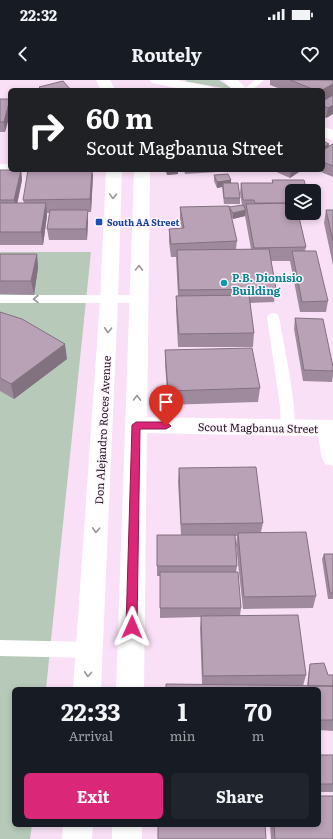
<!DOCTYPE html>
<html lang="en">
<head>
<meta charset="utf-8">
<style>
  :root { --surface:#171b24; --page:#20242c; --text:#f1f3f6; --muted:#9ea1a6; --accent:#db2777 }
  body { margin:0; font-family:Literata,serif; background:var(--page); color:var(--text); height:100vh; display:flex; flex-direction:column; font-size:15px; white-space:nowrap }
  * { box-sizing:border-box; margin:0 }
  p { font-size:13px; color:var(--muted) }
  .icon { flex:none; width:22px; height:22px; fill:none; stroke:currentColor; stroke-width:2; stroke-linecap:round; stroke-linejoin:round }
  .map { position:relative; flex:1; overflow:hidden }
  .side { position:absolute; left:12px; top:607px; width:309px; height:140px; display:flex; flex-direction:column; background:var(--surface); border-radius:6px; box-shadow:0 2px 6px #0003 }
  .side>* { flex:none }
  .guide { position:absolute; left:8px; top:8px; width:317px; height:84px; border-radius:6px; box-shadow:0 2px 6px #0003; background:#202124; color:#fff; overflow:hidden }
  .fabs { position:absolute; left:285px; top:104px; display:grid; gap:8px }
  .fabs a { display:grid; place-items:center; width:36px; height:36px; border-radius:6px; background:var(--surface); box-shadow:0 2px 6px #0003; font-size:20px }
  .pin { position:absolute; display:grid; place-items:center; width:34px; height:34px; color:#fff; margin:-41px -17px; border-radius:50% 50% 50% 0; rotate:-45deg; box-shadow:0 0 4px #0007 }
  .pin .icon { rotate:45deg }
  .me { position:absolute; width:44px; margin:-22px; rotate:1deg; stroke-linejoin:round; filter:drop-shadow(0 0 3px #0008) }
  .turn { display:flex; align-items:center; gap:14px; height:84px; padding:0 12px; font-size:18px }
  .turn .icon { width:52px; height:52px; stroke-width:2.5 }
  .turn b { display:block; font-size:28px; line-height:34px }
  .eta { display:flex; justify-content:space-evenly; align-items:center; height:68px; text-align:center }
  .eta b { font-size:24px; font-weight:700; line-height:28px }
  .cta { display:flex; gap:8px; margin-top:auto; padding:8px 12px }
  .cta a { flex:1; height:46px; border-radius:6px; background:var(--accent); color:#fff; font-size:16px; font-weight:700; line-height:46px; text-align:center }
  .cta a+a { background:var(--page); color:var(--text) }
  .status { display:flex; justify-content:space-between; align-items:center; height:28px; padding:0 20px; background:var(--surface); direction:ltr }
  .status svg { height:11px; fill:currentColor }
  header { display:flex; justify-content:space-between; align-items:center; height:52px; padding:0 12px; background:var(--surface); font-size:18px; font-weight:700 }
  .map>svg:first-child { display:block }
  .green { fill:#b7cab9 }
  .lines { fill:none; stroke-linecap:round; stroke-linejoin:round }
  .lane { fill:#fff; fill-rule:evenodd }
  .street { fill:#fff; fill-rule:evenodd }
  .secondary { fill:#fff; fill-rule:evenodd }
  .wall { fill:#9f8a9d; fill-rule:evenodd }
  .shaded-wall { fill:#82717f }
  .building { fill:#b9a1b6; stroke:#82717f }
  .oneway { stroke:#999599 }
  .route { fill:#db2777; stroke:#8e194d }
  .transit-dot { fill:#1a4fb4; stroke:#fdf3fc; stroke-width:1.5 }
  .culture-dot { fill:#0f9aa8; stroke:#fdf3fc; stroke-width:1.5 }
  .labels { text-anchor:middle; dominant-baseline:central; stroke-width:3; stroke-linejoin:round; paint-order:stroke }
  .far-transit-label { font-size:9px; font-weight:bold; fill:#164399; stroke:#fdf3fc; text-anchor:start }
  .culture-label { font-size:11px; font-weight:bold; fill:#0d838f; stroke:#fdf3fc; text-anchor:start }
  .street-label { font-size:11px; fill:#1d141c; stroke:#fdf3fc }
</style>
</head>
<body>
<div class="status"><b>22:32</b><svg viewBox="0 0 49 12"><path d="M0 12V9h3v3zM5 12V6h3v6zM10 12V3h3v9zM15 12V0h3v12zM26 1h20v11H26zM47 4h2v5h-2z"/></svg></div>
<header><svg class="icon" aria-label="back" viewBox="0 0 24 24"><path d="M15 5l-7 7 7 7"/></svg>Routely<svg class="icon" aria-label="heart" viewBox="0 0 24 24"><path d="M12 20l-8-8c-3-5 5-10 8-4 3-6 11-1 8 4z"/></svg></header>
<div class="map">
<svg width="333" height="759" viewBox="0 0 333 759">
  <rect width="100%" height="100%" fill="#fae0f6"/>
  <path class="green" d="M188 0H219L234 10 184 1Z
    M0 172H91L46 609H14V745H32L30 759H0Z"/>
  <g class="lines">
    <path class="lane" d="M255 0H264L252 10H243Z
      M0 215H139L143 216 145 219 143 222 139 223H0Z
      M273 233 277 234 279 237C282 256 300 338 293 350L288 352 283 350 281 347 280 326 267 237 269 234Z
      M0 560 89 562 95 565 97 570 95 575 89 578 0 576Z"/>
    <path class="street" d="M0 84H10V90H17L15 92 0 94Z
      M136 337 333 340V386L325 384 322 378 318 356 136 353 129 350 125 345 129 340Z"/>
    <path class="secondary" d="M96 0H110L115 10H101Z
      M150 0H177L212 7 214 10H187L152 3Z
      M223 0H238L248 10H233Z
      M323 47 333 50V60L323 57Z
      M106 90H122L118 219 101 609H73L100 219Z
      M134 90H150L144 609H116Z
      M63 745H93L92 759H62Z
      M112 745H142V759H112Z"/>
  </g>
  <path class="wall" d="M270 0H333V34L326 38 323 36V10H283L270 5Z
    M0 19H10L5 52H0Z
    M323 61 329 64 328 66 333 64V97L316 90H323Z
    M0 90H21L22 100 17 123H24L23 120 93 95 91 132H88V141L87 160H49L47 149 50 133H47V136L43 165H0Z
    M165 90H178V94L167 95Z
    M184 90H217V92L185 94Z
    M272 90H302L290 98Z
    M214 95 231 100V103L240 118V124H224L222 107 217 108 214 101Z
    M272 100 292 111V133H308H298L306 167 305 171 328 221 326 232H300L290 181H271L276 209 274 222 250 223 254 253 253 267H178L176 230V216H178L176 177H171L169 162V149H182L180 141V127L229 128 242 125 240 113 241 103H272ZM245 136 251 169H236L237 161 231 137 233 139Z
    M326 130H333V185L324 143Z
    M0 174H37L38 188 34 215 0 214Z
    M0 232 67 279 14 319 0 311Z
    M295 238 333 287V295L332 302 303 301 294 249Z
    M165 270 260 308 258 322 168 325 165 284Z
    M179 388 263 443 261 452 316 516 313 528 243 529 236 465 237 456H235L237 486 236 492 241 528 240 536 306 595 303 606H307L309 589 310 584 328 595H333V651L319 650V609L202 604 200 548 201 537 160 538V496H157V455H181L178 402Z
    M324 474H333V519H328L322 479Z
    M319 675H333V712H319Z
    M270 745H319L333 759H271Z"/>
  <path class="shaded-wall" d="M333 4V15L323 21V10Z
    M10 20V35L5 52 4 42Z
    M333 25V34L326 38 328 28Z
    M329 64 327 74 323 77V67Z
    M21 90 22 100 16 130 14 120Z
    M92 90 93 95 91 132 90 119Z
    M167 90H178V94L167 95Z
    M291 90H302L290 98Z
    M231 100V106L223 103 222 107 217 108V102Z
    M46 123 47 136 43 165 41 152Z
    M88 130V141L87 160 86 149Z
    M246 130 245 136 233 139V133Z
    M37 174 38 188 34 215 31 201Z
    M65 264 67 279 14 319 11 304Z"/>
  <path class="building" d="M290 0H333V4L322 10H315Z
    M63 1 71 10H42L39 7Z
    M333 15V25L328 28 323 26V21Z
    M0 19H10L4 42H0Z
    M323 61 329 64 323 67Z
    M333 64V86L323 82V70Z
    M0 90H21L14 120H0Z
    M28 90H92L90 119 23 120Z
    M228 94 231 100 217 102 214 95Z
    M272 100H304L307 111H292V123H255L254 120H243L241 103H273Z
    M223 103H238L240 118H224Z
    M0 123H46L41 152H0Z
    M292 123V133H298L306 167 254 168 246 124Z
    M243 125 246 130 233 133 229 127Z
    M229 126 237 161 171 164 169 149 184 148 180 127Z
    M50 130H88L86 149H47Z
    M326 130H333V161Z
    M269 169 276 209 179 210 177 170Z
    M292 171H316L328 221 302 222Z
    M0 174H37L31 201H0Z
    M249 215 254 253 179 254 176 216Z
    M0 232 22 239 65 264 11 304 0 298Z
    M295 238 323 239 333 287V291L304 290Z
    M252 268 260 308 168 311 165 270Z
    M256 387 263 443 181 444 179 388Z
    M306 452 316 516 244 517 238 453Z
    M157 455H235L237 486H157Z
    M324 474H333V513H330Z
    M160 492H238L241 528H160Z
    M298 535 306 595 203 596 201 536Z
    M324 583 328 595H333V606H308L310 584Z
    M166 604 333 606V640H319V609H166Z
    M319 675H333V704H319Z
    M319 716H333V759H275L274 745H319Z
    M158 745H265L266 759H158Z"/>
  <defs><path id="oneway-chevron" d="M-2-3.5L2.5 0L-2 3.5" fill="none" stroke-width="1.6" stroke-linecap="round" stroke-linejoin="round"/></defs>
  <g class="oneway">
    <use href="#oneway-chevron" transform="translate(113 116) rotate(92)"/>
    <use href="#oneway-chevron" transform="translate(139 188) rotate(-89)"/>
    <use href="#oneway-chevron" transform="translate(36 219) rotate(-180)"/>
    <use href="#oneway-chevron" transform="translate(108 250) rotate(93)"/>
    <use href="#oneway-chevron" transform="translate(137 318) rotate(-89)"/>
    <use href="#oneway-chevron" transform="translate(96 450) rotate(93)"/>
    <use href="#oneway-chevron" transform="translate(88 594) rotate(94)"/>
  </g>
  <path class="route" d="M136 342H166L171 346 166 349H140L137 547 135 550 132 552 128 550 126 547 132 345Z"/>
  <rect class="transit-dot" x="95" y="138" width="8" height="8" rx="2"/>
  <circle class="culture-dot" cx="224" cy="203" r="4"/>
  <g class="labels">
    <g class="far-transit-label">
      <text x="107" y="142">South AA Street</text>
    </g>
    <g class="culture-label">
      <text x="232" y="197">P.B. Dionisio<tspan x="232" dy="13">Building</tspan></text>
    </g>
    <g class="street-label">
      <text transform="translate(258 347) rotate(1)">Scout Magbanua Street</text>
      <text transform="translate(102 350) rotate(-87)">Don Alejandro Roces Avenue</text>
    </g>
  </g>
</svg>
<div class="fabs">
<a><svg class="icon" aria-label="layers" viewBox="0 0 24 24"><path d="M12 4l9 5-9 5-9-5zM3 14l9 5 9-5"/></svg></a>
</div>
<div class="pin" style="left:166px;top:346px;background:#d93025"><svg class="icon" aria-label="arrive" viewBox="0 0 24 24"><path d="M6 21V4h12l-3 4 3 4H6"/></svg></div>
<svg class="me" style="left:132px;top:547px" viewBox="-20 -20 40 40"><path d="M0-17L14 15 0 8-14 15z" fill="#db2777" stroke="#fff" stroke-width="4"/></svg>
<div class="guide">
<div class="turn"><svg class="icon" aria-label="right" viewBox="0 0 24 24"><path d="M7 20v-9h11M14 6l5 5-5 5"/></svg><div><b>60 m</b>Scout Magbanua Street</div></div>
</div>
<section class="side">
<div class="eta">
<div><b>22:33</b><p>Arrival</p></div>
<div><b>1</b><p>min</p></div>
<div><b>70</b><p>m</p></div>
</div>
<div class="cta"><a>Exit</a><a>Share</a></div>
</section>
</div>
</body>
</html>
